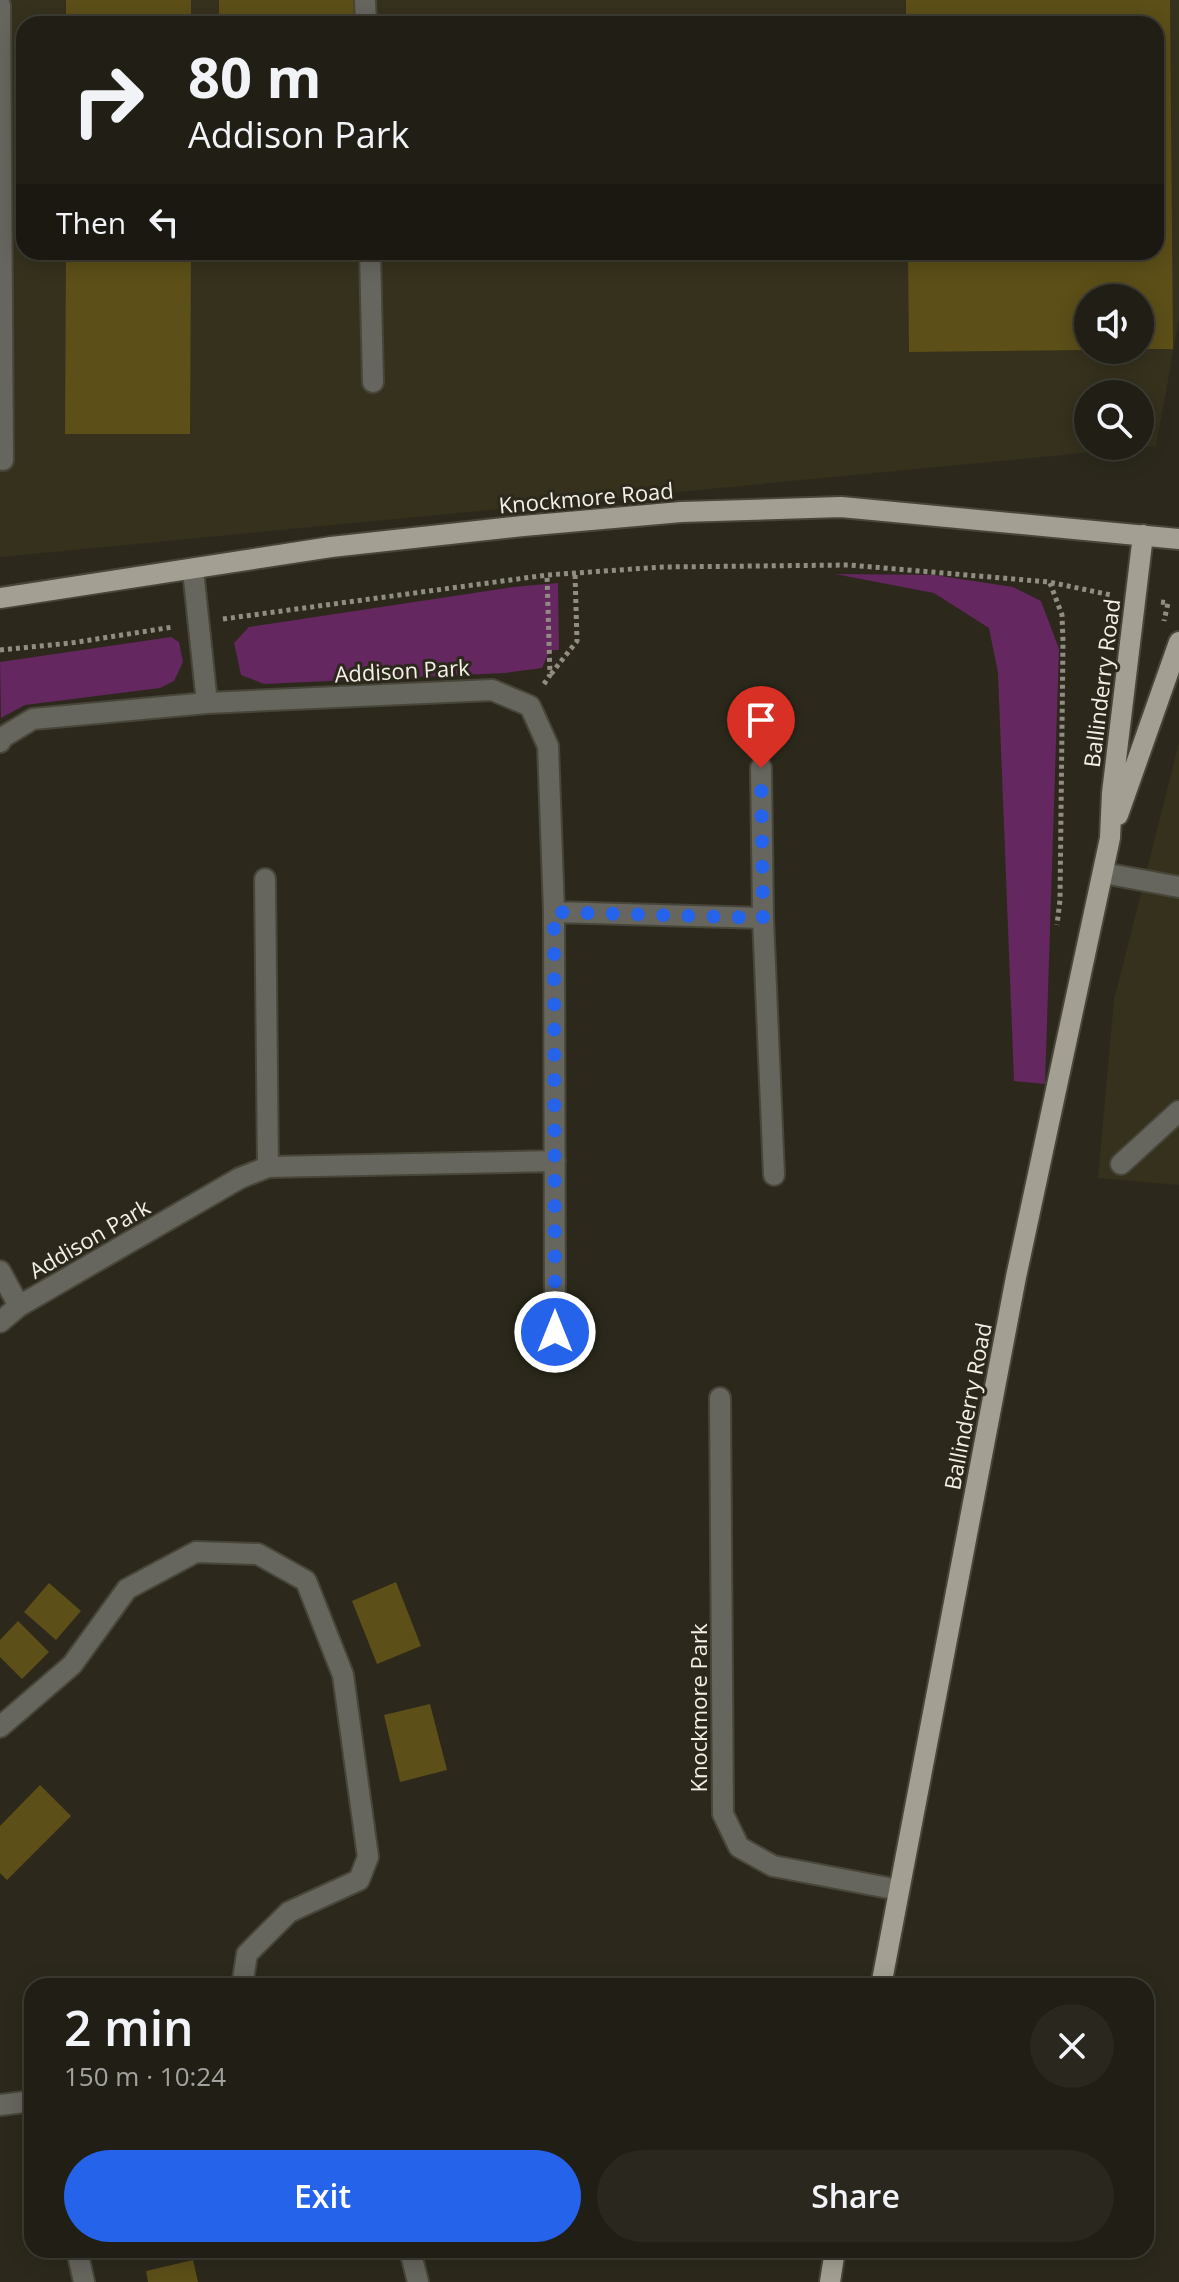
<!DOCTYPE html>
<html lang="en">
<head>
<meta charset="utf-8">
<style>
  :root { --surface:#211f15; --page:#29271e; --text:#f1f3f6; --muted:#a2a2a0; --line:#3e3d34; --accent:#2563eb }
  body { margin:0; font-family:"Open Sans",sans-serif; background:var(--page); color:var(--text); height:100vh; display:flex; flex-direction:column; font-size:30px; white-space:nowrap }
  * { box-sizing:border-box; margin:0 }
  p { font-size:26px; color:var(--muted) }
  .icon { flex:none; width:44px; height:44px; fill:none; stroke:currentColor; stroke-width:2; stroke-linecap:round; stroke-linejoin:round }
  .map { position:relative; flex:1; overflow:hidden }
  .drawer { position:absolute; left:24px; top:1978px; width:1130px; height:280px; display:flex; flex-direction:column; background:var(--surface); border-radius:24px; box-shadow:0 4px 20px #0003,0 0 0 2px var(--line) }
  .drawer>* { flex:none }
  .guide { position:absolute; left:16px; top:16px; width:1148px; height:244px; border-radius:24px; box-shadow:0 4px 20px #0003,0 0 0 2px var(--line); background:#211f15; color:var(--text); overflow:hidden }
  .buttons { position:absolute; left:1074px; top:284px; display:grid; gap:16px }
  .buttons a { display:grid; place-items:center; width:80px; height:80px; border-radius:50%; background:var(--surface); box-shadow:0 4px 20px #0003,0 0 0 2px var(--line); font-size:40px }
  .pin { position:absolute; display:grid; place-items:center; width:68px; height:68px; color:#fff; margin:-82px -34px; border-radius:50% 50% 50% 0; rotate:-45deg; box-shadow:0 0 8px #0007 }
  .pin .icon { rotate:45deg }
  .me { position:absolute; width:88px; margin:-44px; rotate:0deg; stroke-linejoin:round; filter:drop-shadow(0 0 6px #0008) }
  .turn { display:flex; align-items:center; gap:28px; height:168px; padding:0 40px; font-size:36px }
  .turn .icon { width:104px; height:104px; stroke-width:2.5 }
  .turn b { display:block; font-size:56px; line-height:68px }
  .then { display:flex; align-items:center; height:76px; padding:0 40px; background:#0003; gap:16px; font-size:30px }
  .round { display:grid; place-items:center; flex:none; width:84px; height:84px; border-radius:42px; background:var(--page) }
  .overview { display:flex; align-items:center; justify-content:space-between; height:136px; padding:0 40px }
  h1 { font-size:48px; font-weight:600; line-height:60px }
  .button { display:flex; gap:16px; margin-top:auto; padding:16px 40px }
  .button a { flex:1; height:92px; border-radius:48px; background:var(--accent); color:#fff; font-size:32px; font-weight:600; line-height:92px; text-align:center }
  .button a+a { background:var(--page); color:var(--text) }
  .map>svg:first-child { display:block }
  .built { fill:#36311d; fill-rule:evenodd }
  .green { fill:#64275f }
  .building { fill:#5c4f18 }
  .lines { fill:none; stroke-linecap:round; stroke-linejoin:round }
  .minor-casing { stroke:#484539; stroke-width:24 }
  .major-casing { stroke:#484539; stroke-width:24 }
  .path { stroke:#908d83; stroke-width:5; stroke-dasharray:4 4; stroke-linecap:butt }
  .minor { stroke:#66655e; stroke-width:20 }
  .major { stroke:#a3a093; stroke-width:20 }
  .route { stroke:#2563eb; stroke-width:14; stroke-dasharray:0 25.2 }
  .labels { text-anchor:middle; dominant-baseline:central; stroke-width:6; stroke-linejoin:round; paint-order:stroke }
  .street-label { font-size:22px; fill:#f3f0e8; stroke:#2c291c }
</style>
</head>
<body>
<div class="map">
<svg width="1179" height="2282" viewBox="0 0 1179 2282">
  <rect width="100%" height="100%" fill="#2c291c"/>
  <path class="built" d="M0 0H1179V319L1156 446 0 557ZM24 24H1156V252H24ZM1088 298H1140V350H1088ZM1088 394H1140V446H1088Z
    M1179 743V1185L1098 1178 1114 1000Z"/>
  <path class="green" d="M835 574 934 575 1013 587 1041 601 1059 649 1045 1084 1014 1081 998 673 989 628 934 593Z
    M558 583 559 650H550L542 668 505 673 264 684 241 675 234 643 249 627 513 587Z
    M171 637 179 642 183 662 174 681 160 688 25 705 1 718 0 662Z"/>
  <path class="building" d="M66 0H191V24H66Z
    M219 0H362V24H219Z
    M906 0H1170L1173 349H1140V298H1088V350L909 352 908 252H1156V24H906Z
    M66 252H191L190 434H65Z
    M396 1582 421 1646 377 1664 352 1601Z
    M49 1583 81 1611 56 1640 24 1612Z
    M18 1621 49 1652 22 1679 0 1657V1640Z
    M430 1704 447 1770 400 1782 384 1715Z
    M40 1785 71 1816 7 1880 0 1873V1826Z
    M193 2260 198 2282H148L146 2271Z"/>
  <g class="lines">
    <g class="minor-casing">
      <path id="minor" d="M365 0 366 24
        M0 5 3 460
        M370 252 373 382
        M193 570 207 703
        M0 742 3 737 33 719 207 703 492 690 530 706 548 746 554 912 555 1332
        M761 768 763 918 774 1175
        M1103 873 1179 887
        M265 879 268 1167
        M554 912 763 918
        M1121 1164 1179 1111
        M0 1271 19 1306
        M0 1322 19 1306 240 1178 268 1167 555 1161
        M720 1398 723 1814 739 1847 773 1866 899 1890
        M0 1727 72 1665 127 1589 196 1552 258 1554 306 1581 343 1675 368 1857 359 1880 289 1912 247 1954 242 1986
        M0 2105 32 2101
        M77 2250 84 2282
        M410 2250 418 2282"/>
    </g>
    <g class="major-casing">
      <path id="major" d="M0 598 331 547 523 526 681 512 841 507 1179 539
        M1118 815 1179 642
        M881 1986 1016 1277 1110 838 1112 793 1143 535
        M830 2282 835 2250"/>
    </g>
    <path class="path" d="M1050 583 1062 615 1063 641 1060 900 1057 925
      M1161 602 1168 603 1164 621
      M223 619 547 575 662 567 849 565 1049 582 1111 595
      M0 650 71 643 173 627
      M551 674 577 641 575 573
      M544 684 550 675 547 575"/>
    <use href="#minor" class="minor"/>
    <use href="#major" class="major"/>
  </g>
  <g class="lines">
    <path class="route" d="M555 1332 554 912 763 918 761 768"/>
  </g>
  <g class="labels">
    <g class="street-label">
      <text transform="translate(586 497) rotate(-5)">Knockmore Road</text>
      <text transform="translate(402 670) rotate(-3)">Addison Park</text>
      <text transform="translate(1101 683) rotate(-83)">Ballinderry Road</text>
      <text transform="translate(89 1238) rotate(-30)">Addison Park</text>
      <text transform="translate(967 1406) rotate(-79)">Ballinderry Road</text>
      <text transform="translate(698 1708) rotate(-90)">Knockmore Park</text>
    </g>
  </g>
</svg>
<div class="buttons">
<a><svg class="icon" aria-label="sound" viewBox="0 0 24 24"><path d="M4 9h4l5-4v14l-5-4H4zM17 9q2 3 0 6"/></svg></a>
<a><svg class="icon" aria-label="search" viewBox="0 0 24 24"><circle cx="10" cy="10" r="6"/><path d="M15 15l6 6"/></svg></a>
</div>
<div class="pin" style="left:761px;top:768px;background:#d93025"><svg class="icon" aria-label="arrive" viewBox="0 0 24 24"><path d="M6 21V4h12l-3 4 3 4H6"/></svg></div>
<svg class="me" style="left:555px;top:1332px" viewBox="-20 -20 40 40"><circle r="17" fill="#2563eb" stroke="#fff" stroke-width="3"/><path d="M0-11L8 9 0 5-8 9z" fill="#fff"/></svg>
<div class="guide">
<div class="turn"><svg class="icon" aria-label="right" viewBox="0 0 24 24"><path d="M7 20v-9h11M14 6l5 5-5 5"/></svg><div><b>80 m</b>Addison Park</div></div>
<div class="then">Then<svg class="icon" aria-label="left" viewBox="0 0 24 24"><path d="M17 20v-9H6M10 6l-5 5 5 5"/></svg></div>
</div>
<section class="drawer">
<div class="overview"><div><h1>2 min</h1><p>150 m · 10:24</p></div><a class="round"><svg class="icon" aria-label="close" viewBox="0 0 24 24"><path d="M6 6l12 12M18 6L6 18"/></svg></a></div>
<div class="button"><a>Exit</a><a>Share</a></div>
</section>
</div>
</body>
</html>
